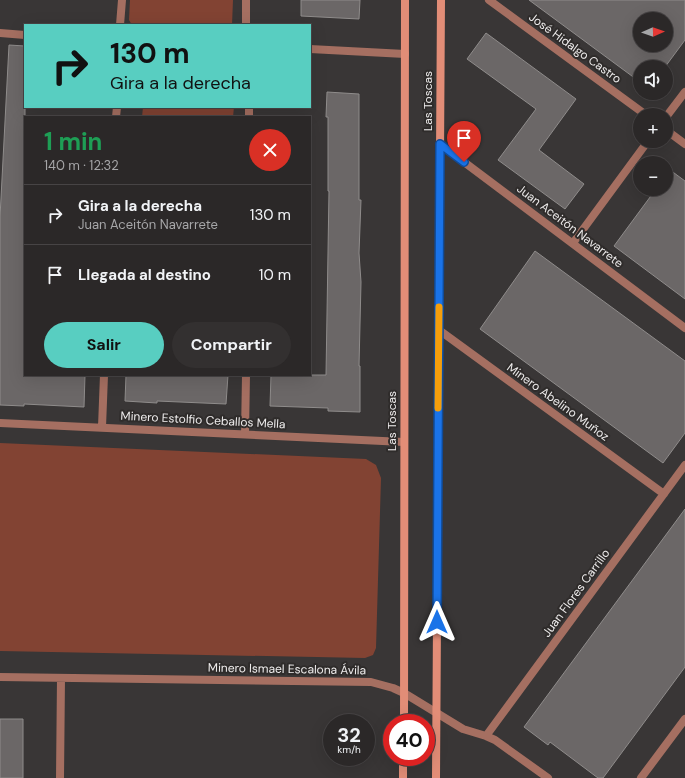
<!DOCTYPE html>
<html lang="es">
<head>
<meta charset="utf-8">
<style>
  :root { --surface:#2b2828; --page:#333030; --text:#f1f3f6; --muted:#a6a6a8; --line:#474445; --accent:#58cec1 }
  body { margin:0; font-family:"DM Sans",sans-serif; background:var(--page); color:var(--text); height:100vh; display:flex; flex-direction:column; font-size:15px; white-space:nowrap }
  * { box-sizing:border-box; margin:0 }
  p { font-size:13px; color:var(--muted) }
  .icon { flex:none; width:22px; height:22px; fill:none; stroke:currentColor; stroke-width:2; stroke-linecap:round; stroke-linejoin:round }
  .map { position:relative; flex:1; overflow:hidden }
  .panel { position:absolute; left:24px; top:116px; width:287px; height:260px; display:flex; flex-direction:column; background:var(--surface); border-radius:0px; box-shadow:0 4px 16px #0002,0 0 0 1px var(--line) }
  .panel>* { flex:none }
  .banner { position:absolute; left:24px; top:24px; width:287px; height:84px; border-radius:0px; box-shadow:0 4px 16px #0002,0 0 0 1px var(--line); background:#58cec1; color:#111; overflow:hidden }
  .needle { width:26px; rotate:88deg }
  .tools { position:absolute; left:633px; top:12px; display:grid; gap:8px }
  .tools a { display:grid; place-items:center; width:40px; height:40px; border-radius:50%; background:var(--surface); box-shadow:0 4px 16px #0002,0 0 0 1px var(--line); font-size:20px }
  .speed { position:absolute; left:323px; top:714px; display:flex; gap:8px; font-size:20px; font-weight:700; text-align:center }
  .speed>* { display:grid; place-content:center; width:52px; height:52px; border-radius:50%; background:var(--surface); box-shadow:0 4px 16px #0002,0 0 0 1px var(--line); line-height:1 }
  .speed small { font-size:10px; font-weight:400 }
  .speed .limit { border:6px solid #d22; background:#fff; color:#111 }
  .pin { position:absolute; display:grid; place-items:center; width:34px; height:34px; color:#fff; margin:-41px -17px; border-radius:50% 50% 50% 0; rotate:-45deg; box-shadow:0 0 4px #0007 }
  .pin .icon { rotate:45deg }
  .me { position:absolute; width:44px; margin:-22px; rotate:0deg; stroke-linejoin:round; filter:drop-shadow(0 0 3px #0008) }
  .turn { display:flex; align-items:center; gap:14px; height:84px; padding:0 20px; font-size:18px }
  .turn .icon { width:52px; height:52px; stroke-width:2.5 }
  .turn b { display:block; font-size:28px; line-height:34px }
  .round { display:grid; place-items:center; flex:none; width:42px; height:42px; border-radius:21px; background:var(--page) }
  .overview { display:flex; align-items:center; justify-content:space-between; height:68px; padding:0 20px }
  h1 { font-size:24px; font-weight:700; line-height:30px; color:#1e9e55 }
  .primary-button { display:flex; gap:8px; margin-top:auto; padding:8px 20px }
  .primary-button a { flex:1; height:46px; border-radius:24px; background:var(--accent); color:#111; font-size:16px; font-weight:700; line-height:46px; text-align:center }
  .primary-button a+a { background:var(--page); color:var(--text) }
  ul { padding:0; list-style:none }
  li { display:flex; align-items:center; gap:12px; height:60px; padding:0 20px; border-top:1px solid var(--line) }
  li div { flex:1 }
  li b { display:block; font-size:15px }
  li em { font-style:normal }
  .map>svg:first-child { display:block }
  .green { fill:#824333 }
  .building { fill:#6b6767; stroke:#8f8c8b; fill-rule:evenodd }
  .lines { fill:none; stroke-linecap:round; stroke-linejoin:round }
  .street { stroke:#a56f61; stroke-width:8 }
  .secondary { stroke:#e28d77; stroke-width:8 }
  .route-casing { stroke:#114b97; stroke-width:10 }
  .route { stroke:#1a73e8; stroke-width:7 }
  .slow { stroke:#f59e0b; stroke-width:7 }
  .labels { text-anchor:middle; dominant-baseline:central; stroke-width:4; stroke-linejoin:round; paint-order:stroke }
  .street-label { font-size:12px; fill:#eeecec; stroke:#2f2c2b }
</style>
</head>
<body>
<div class="map">
<svg width="685" height="778" viewBox="0 0 685 778">
  <rect width="100%" height="100%" fill="#393636"/>
  <path class="green" d="M130 0H233L232 25H132L129 20Z
    M143 107H234L233 117H142Z
    M0 443 366 459 376 465 381 478 376 648 373 655 365 658 0 651Z"/>
  <path class="building" d="M301 0H360L359 19 301 16Z
    M529 0H685V40L665 67H640V82ZM640 19H666V45H640Z
    M486 33 576 99 539 150 584 184 565 209 498 160 536 109 467 59Z
    M9 45 25 46V375H85L84 407 24 404V406L0 405V217Z
    M327 92 359 94V200H361L359 253 361 282 359 366H360V412L328 411V408L270 406 271 375H326L329 191H328V117H326Z
    M666 167 685 181V299L614 246 656 189H666Z
    M535 251 685 361V433L663 463 480 329Z
    M126 375H228L226 404 157 401V403L125 401Z
    M685 509V667L603 778H598L550 742 548 745 524 727Z
    M0 719H23V778H0Z"/>
  <g class="lines">
    <path class="street" d="M489 0 646 115
      M120 25 122 0
      M246 25V0
      M0 33 25 35
      M310 49 405 54
      M116 117 117 107
      M249 117V107
      M666 117 685 92
      M666 130 685 144
      M440 144 685 328
      M573 243 648 141
      M439 330 664 494
      M0 423 404 442
      M102 427 104 375
      M245 434 246 375
      M0 677 371 682 393 688 404 693 463 729 486 736 495 740 548 778
      M486 736 685 465
      M60 778 61 678
      M641 778 685 719"/>
    <path class="secondary" d="M404 723 405 0
      M403 778V757
      M436 778 441 0"/>
  </g>
  <g class="lines">
    <g class="route-casing">
      <path id="route" d="M437 622 440 144 464 162"/>
    </g>
    <use href="#route" class="route"/>
    <path class="slow" d="M438 408 439 307"/>
  </g>
  <g class="labels">
    <g class="street-label">
      <text transform="translate(575 48) rotate(36)">José Hidalgo Castro</text>
      <text transform="translate(428 101) rotate(-90)">Las Toscas</text>
      <text transform="translate(570 226) rotate(37)">Juan Aceitón Navarrete</text>
      <text transform="translate(558 402) rotate(36)">Minero Abelino Muñoz</text>
      <text transform="translate(203 420) rotate(3)">Minero Estolfio Ceballos Mella</text>
      <text transform="translate(392 421) rotate(-90)">Las Toscas</text>
      <text transform="translate(576 593) rotate(-54)">Juan Flores Carrillo</text>
      <text transform="translate(287 669) rotate(1)">Minero Ismael Escalona Ávila</text>
    </g>
  </g>
</svg>
<div class="tools">
<a><svg class="needle" viewBox="-14 -14 28 28"><path d="M0-13l5 13h-10z" fill="#e53935"/><path d="M0 13l5-13h-10z" fill="#a6a6a8"/></svg></a>
<a><svg class="icon" aria-label="sound" viewBox="0 0 24 24"><path d="M4 9h4l5-4v14l-5-4H4zM17 9q2 3 0 6"/></svg></a>
<a>+</a>
<a>−</a>
</div>
<div class="speed"><div>32<small>km/h</small></div><div class="limit">40</div></div>
<div class="pin" style="left:464px;top:162px;background:#d93025"><svg class="icon" aria-label="arrive" viewBox="0 0 24 24"><path d="M6 21V4h12l-3 4 3 4H6"/></svg></div>
<svg class="me" style="left:437px;top:622px" viewBox="-20 -20 40 40"><path d="M0-17L14 15 0 8-14 15z" fill="#1a73e8" stroke="#fff" stroke-width="4"/></svg>
<div class="banner">
<div class="turn"><svg class="icon" aria-label="right" viewBox="0 0 24 24"><path d="M7 20v-9h11M14 6l5 5-5 5"/></svg><div><b>130 m</b>Gira a la derecha</div></div>
</div>
<section class="panel">
<div class="overview"><div><h1>1 min</h1><p>140 m · 12:32</p></div><a class="round" style="background:#d93025;color:#fff"><svg class="icon" aria-label="close" viewBox="0 0 24 24"><path d="M6 6l12 12M18 6L6 18"/></svg></a></div>
<ul>
<li><svg class="icon" aria-label="right" viewBox="0 0 24 24"><path d="M7 20v-9h11M14 6l5 5-5 5"/></svg><div><b>Gira a la derecha</b><p>Juan Aceitón Navarrete</p></div><em>130 m</em></li>
<li><svg class="icon" aria-label="arrive" viewBox="0 0 24 24"><path d="M6 21V4h12l-3 4 3 4H6"/></svg><div><b>Llegada al destino</b></div><em>10 m</em></li>
</ul>
<div class="primary-button"><a>Salir</a><a>Compartir</a></div>
</section>
</div>
</body>
</html>
